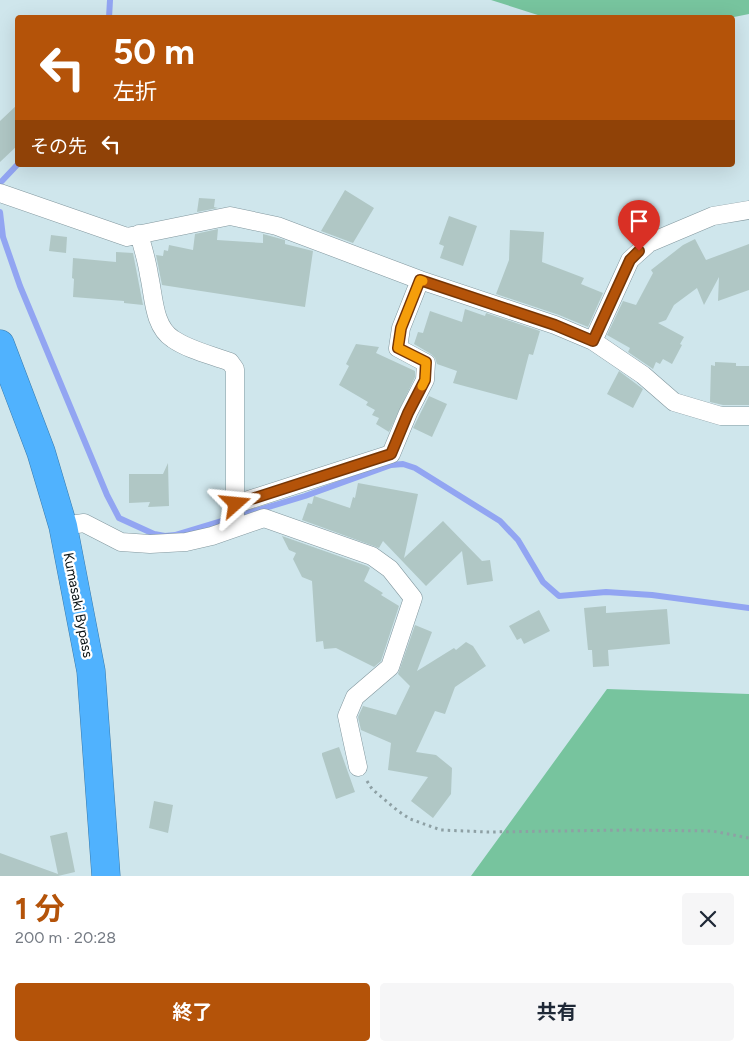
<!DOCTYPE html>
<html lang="ja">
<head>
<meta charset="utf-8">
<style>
  :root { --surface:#fff; --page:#f6f6f7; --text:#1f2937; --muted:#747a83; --accent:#b45309 }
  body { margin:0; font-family:Figtree,"Noto Sans JP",sans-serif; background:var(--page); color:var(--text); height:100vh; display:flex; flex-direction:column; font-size:19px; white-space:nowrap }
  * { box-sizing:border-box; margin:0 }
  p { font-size:16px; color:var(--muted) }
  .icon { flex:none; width:28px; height:28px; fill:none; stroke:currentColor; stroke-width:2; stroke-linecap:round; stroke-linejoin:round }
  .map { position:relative; height:876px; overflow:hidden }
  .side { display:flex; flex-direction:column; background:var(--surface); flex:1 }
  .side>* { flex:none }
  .guide { position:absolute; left:15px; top:15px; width:720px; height:152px; border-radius:5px; box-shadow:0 5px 20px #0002; background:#b45309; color:#fff; overflow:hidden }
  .pin { position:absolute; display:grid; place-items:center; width:42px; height:42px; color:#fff; margin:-51px -21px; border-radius:50% 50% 50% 0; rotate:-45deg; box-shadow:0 0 5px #0007 }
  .pin .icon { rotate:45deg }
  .me { position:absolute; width:55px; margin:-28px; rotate:72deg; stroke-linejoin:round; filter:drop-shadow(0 0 4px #0008) }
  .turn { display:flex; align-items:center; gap:18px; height:105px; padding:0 15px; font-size:22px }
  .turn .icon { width:65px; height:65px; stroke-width:2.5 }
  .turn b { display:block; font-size:35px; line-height:42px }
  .then { display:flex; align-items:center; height:48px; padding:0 15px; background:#0003; gap:10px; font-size:19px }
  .round { display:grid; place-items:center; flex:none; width:52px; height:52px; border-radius:5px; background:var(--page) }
  .summary { display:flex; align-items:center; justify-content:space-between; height:85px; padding:0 15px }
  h1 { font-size:30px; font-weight:700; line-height:38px; color:var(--accent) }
  .cta { display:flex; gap:10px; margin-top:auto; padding:10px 15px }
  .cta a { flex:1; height:58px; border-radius:5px; background:var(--accent); color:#fff; font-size:20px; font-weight:700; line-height:58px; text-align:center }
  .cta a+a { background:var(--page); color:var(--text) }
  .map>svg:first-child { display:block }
  .green { fill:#77c49e }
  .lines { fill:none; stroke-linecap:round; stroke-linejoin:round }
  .stream { stroke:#92a5f2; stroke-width:6 }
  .building { fill:#b0c7c5 }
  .street-casing { stroke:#82979e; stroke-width:19 }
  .highway-casing { stroke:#387aac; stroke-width:29 }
  .path { stroke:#8ea0a4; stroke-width:3; stroke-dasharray:2.5 4; stroke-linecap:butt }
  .street { stroke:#fff; stroke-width:18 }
  .highway { stroke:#50b2fe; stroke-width:28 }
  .route-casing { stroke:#753606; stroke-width:12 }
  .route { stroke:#b45309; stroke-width:9 }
  .slow { stroke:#f59e0b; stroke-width:9 }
  .labels { text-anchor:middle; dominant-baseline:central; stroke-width:4.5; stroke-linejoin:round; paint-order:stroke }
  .street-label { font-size:14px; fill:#0b1315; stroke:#fff }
</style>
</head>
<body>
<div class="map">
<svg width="749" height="876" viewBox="0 0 749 876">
  <rect width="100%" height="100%" fill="#cfe6ec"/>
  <path class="green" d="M491 0H749V14L729 18 544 17Z
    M607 689 749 694V876H471Z"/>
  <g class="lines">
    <path class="stream" d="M109 18 110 0
      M0 187V183L18 164
      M0 212 3 237 20 286 107 495 119 518 154 534 165 536 175 535 305 496 391 465 403 464 415 468 500 521 518 540 543 582 559 596 606 592 652 595 749 608"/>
  </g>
  <path class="building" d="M18 104V145L0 162V121Z
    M345 190 374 208 353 243 321 231Z
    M199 198 215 199 214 207 218 208 197 212Z
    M449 216 477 226 463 266 440 258 444 246 439 244Z
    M218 229 217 240 263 243V234L285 240V244L313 251 305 307 162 285 156 255 163 256 164 250 168 251 169 245 193 250 195 234Z
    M510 230 544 232 542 262 584 278 581 284 603 293 588 327 559 315 496 294 509 260Z
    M51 235 67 237 66 253 49 251Z
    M695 239 706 260 749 244V290L718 301 719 277 704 305 697 288 674 305 666 320 658 323 684 337 680 344 682 345 672 364 663 359 660 364 656 362 653 369 628 352 630 348 607 335 623 301 636 305 653 273 651 270 683 245Z
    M116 252 133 253 143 305 124 303V301L73 297 74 279 72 278 73 258 116 262Z
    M465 309 485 316 486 313 540 331 533 355 529 354 517 400 453 383 457 371 437 364 435 358 431 354 414 344 418 332 423 333 430 311 462 322Z
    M356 344 379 347 376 353 415 371V377L389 432 376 424 379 418 372 415 375 410 366 405 368 402 339 385 349 366 346 364Z
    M715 362 736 363V366H749V405H723L710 402 711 365 715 366Z
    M619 371 643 389 633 408 607 394Z
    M429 396 447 404 432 437 413 428Z
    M168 463 169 506 148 507 150 502 129 503V474H163Z
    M358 483 418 494 404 558 443 521 482 561 490 560 493 581 467 585 462 551 426 586 383 541 379 548 302 520 308 503 312 504 314 496 350 508 353 497 355 498Z
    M282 536 367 566 370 568 364 581 383 593 381 595 399 606 381 661 374 667 336 648 324 649 323 641 316 642 312 581 302 577 293 559 296 553 289 550Z
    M606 606V613L667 609 670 644 608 650 609 666 593 667 592 650H588L584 608Z
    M539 610 550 631 524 644 521 638 517 640 509 626Z
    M415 625 432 632 417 671 454 648 456 650 466 642 473 646 486 666 455 687 445 714 435 711 416 752 436 755 452 768 451 794 433 818 411 801 428 777 388 770 391 743 361 730 358 717 363 706 396 715 410 686 398 674Z
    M339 747 355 792 336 799 322 755V753Z
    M154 801 173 805 168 833 149 828Z
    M67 832 75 872 58 876H0V853L58 874 50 836Z"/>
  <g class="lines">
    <g class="street-casing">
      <path id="street" d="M0 193 127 237 230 216 277 226 420 280 555 325 593 341 643 375 674 402 721 416H749
        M139 234C143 248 147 261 149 275 154 296 153 326 173 339 189 350 211 355 230 362L235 369V514
        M593 341 630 260 649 243 713 216 749 210
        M236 504 391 454 408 413 425 380 426 363 398 348 401 328 420 280
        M63 526 84 523 121 542 150 544 186 542 212 536 264 518 372 556 390 569 413 598 390 667 355 697 347 716 358 767"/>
    </g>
    <g class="highway-casing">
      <path id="highway" d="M0 344 41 452 63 526 91 671 106 876"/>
    </g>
    <path class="path" d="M367 781 372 789 398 811 410 819 441 830 489 832 630 830 712 831 749 838"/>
    <use href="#street" class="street"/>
    <use href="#highway" class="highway"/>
  </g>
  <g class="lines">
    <g class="route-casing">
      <path id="route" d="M236 504 391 454 408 413 425 380 426 362 398 348 401 328 420 280 555 325 593 341 630 260 639 251"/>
    </g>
    <use href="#route" class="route"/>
    <path class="slow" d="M422 386 425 380 426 362 398 348 401 328 420 280 423 281"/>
  </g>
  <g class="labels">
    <g class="street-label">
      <text transform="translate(78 605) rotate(79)">Kumasaki Bypass</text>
    </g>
  </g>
</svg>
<div class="pin" style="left:639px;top:251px;background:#d93025"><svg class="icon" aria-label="arrive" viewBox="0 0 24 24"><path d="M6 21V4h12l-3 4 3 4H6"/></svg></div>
<svg class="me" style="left:236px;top:504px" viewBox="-20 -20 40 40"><path d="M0-17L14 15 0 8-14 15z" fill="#b45309" stroke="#fff" stroke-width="4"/></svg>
<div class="guide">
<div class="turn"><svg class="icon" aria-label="left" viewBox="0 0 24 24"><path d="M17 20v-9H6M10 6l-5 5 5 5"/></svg><div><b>50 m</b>左折</div></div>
<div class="then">その先<svg class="icon" aria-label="left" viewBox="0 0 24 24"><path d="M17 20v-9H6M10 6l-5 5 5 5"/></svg></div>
</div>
</div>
<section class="side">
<div class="summary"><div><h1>1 分</h1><p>200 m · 20:28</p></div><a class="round"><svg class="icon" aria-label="close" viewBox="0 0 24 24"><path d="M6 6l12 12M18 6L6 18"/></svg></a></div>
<div class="cta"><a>終了</a><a>共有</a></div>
</section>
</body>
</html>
